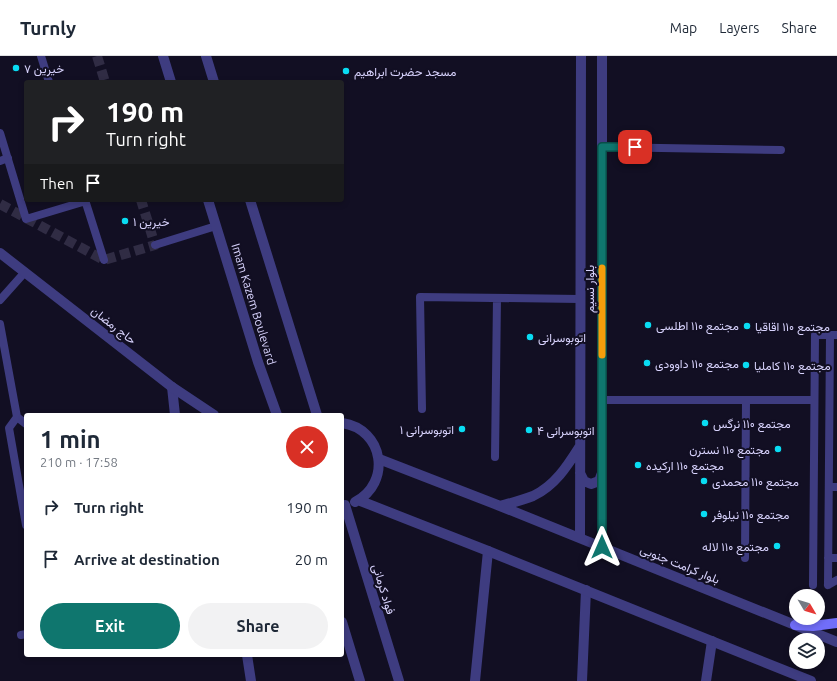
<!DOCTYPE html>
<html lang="en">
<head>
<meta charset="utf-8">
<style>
  :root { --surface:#fff; --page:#f2f2f3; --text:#1f2937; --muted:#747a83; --line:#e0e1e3; --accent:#0f766e }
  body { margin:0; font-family:Ubuntu,Vazirmatn,sans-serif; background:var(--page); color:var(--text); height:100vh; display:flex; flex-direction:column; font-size:15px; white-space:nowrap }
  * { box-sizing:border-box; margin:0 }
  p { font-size:13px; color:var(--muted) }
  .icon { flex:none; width:22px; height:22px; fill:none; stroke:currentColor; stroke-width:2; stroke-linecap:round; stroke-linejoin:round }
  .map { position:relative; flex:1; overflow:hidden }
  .panel { position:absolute; left:24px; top:357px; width:320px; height:244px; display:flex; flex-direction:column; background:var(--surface); border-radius:4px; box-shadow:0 2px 6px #0003 }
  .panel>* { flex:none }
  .hud { position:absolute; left:24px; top:24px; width:320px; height:122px; border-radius:4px; box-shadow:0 2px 6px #0003; background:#202124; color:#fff; overflow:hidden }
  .needle { width:26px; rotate:128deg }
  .controls { position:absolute; left:789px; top:533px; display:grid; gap:8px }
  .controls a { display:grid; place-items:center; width:36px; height:36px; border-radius:50%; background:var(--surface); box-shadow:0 2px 6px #0003; font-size:20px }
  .pin { position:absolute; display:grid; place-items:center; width:34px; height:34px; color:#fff; margin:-17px; border-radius:8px; box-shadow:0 2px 6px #0006 }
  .me { position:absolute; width:44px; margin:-22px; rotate:0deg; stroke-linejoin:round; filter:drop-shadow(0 0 3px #0008) }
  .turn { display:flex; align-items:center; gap:14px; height:84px; padding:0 16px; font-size:18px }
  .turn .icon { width:52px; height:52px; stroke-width:2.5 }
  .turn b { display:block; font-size:28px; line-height:34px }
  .then { display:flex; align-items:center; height:38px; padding:0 16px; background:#0003; gap:8px; font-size:15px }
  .round { display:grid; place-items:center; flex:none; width:42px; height:42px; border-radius:21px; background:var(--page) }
  .headline { display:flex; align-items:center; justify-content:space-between; height:68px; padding:0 16px }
  h1 { font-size:24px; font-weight:700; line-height:30px }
  .action { display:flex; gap:8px; margin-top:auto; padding:8px 16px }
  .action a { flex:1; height:46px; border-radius:24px; background:var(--accent); color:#fff; font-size:16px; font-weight:700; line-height:46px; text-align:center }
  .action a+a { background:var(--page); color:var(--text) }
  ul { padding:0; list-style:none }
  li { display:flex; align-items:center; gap:12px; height:52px; padding:0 16px }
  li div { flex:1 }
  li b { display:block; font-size:15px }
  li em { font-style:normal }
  header { display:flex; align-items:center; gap:24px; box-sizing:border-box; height:56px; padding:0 20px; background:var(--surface); border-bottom:1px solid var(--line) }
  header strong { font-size:19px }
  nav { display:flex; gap:22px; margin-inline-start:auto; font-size:14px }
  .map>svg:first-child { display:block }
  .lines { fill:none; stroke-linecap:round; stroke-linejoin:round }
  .minor-tunnel { stroke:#302c44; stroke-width:10; stroke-dasharray:10 5; stroke-linecap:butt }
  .service { stroke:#3e3c80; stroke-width:8 }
  .minor { stroke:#3e3c80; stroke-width:10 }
  .tertiary { stroke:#3e3c80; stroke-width:10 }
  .secondary { stroke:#716ef9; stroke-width:10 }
  .route-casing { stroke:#0a4d48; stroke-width:10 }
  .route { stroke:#0f766e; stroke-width:7 }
  .slow { stroke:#f59e0b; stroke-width:7 }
  .poi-dot { fill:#09dcf3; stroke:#120f23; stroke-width:1.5 }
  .labels { text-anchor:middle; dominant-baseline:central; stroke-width:4; stroke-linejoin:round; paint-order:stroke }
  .poi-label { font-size:12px; fill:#d8d3fd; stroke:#120f23; text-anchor:start }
  .street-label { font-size:12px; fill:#d8d3fd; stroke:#120f23 }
</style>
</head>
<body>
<header>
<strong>Turnly</strong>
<nav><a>Map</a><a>Layers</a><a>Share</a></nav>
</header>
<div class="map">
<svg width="837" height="625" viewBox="0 0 837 625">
  <rect width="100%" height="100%" fill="#120f23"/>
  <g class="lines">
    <path class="minor-tunnel" d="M97 0 105 26
      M0 148 104 204 155 189 141 144"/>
    <path class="service" d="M41 0 49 26
      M0 77 26 163 86 145
      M602 91 781 94
      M0 105 8 102
      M85 144 104 204
      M155 189 216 170
      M0 244 25 216
      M0 268 17 361 26 368
      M602 344H814
      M422 353 420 241 580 243
      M17 361 9 372 26 469
      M495 401 497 242
      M829 431H837
      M745 502 746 344
      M828 502H837
      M813 529 815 279H837
      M828 529 830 279
      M828 529 837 524
      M21 579 26 578"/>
    <path class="minor" d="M172 331 175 359
      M247 599 251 625
      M475 625 488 495
      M582 625 586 534
      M706 625 712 585"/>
    <path class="tertiary" d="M163 0 171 26
      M206 0 214 26
      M208 144 258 306 277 359
      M250 144 317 359
      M0 197 172 331 214 359
      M342 367C384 373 392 427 355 446
      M379 403 500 450 837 586
      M580 417 584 425 591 428 599 425 602 417
      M358 444 488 495 811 625
      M345 449 399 625
      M500 450C511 447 523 444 533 440 555 430 568 409 580 390
      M580 482 581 0
      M602 491V0
      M342 566 360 625"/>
    <path class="secondary" d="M795 569 813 570 837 567"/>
  </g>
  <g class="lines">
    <g class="route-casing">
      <path id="route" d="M602 491V91H635"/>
    </g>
    <use href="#route" class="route"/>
    <path class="slow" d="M602 299V212"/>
  </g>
  <g class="poi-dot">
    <circle cx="16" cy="12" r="4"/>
    <circle cx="346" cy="15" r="4"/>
    <circle cx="125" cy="165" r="4"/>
    <circle cx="648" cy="269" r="4"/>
    <circle cx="747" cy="270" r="4"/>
    <circle cx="530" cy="281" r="4"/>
    <circle cx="647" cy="307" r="4"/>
    <circle cx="746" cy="309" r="4"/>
    <circle cx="705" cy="367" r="4"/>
    <circle cx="462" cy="373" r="4"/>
    <circle cx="529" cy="374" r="4"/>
    <circle cx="778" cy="393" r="4"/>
    <circle cx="638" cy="409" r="4"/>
    <circle cx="704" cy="425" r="4"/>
    <circle cx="704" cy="458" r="4"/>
    <circle cx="777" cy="490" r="4"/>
  </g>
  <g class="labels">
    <g class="poi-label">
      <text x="24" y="12">خیرین ۷</text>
      <text x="354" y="15">مسجد حضرت ابراهیم</text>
      <text x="133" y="165">خیرین ۱</text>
      <text x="656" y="269">مجتمع ۱۱۰ اطلسی</text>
      <text x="755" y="270">مجتمع ۱۱۰ اقاقیا</text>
      <text x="538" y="281">اتوبوسرانی</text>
      <text x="655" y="307">مجتمع ۱۱۰ داوودی</text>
      <text x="754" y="309">مجتمع ۱۱۰ کاملیا</text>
      <text x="713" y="367">مجتمع ۱۱۰ نرگس</text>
      <text x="454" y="373" text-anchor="end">اتوبوسرانی ۱</text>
      <text x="537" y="374">اتوبوسرانی ۴</text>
      <text x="770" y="393" text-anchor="end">مجتمع ۱۱۰ نسترن</text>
      <text x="646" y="409">مجتمع ۱۱۰ ارکیده</text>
      <text x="712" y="425">مجتمع ۱۱۰ محمدی</text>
      <text x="712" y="458">مجتمع ۱۱۰ نیلوفر</text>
      <text x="769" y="490" text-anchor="end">مجتمع ۱۱۰ لاله</text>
    </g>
    <g class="street-label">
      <text transform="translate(589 233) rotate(-90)">بلوار نسیم</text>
      <text transform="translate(254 248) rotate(73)">Imam Kazem Boulevard</text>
      <text transform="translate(114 269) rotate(38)">حاج رمضان</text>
      <text transform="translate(680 508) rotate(22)">بلوار کرامت جنوبی</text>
      <text transform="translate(384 533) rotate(73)">فواد کرمانی</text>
    </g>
  </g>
</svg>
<div class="controls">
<a><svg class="needle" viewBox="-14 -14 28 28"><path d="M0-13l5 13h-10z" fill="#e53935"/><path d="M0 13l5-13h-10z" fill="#747a83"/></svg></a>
<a><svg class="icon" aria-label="layers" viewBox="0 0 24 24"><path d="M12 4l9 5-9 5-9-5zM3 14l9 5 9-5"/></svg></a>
</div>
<div class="pin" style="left:635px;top:91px;background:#d93025"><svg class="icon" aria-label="arrive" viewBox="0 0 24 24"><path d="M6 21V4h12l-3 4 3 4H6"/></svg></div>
<svg class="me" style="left:602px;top:491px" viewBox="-20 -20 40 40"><path d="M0-17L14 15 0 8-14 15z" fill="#0f766e" stroke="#fff" stroke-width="4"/></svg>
<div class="hud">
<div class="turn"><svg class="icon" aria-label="right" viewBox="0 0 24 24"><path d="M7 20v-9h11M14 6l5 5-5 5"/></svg><div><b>190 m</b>Turn right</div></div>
<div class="then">Then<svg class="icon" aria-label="arrive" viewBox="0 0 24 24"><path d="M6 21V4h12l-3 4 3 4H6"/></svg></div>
</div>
<section class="panel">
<div class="headline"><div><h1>1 min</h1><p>210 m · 17:58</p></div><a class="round" style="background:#d93025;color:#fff"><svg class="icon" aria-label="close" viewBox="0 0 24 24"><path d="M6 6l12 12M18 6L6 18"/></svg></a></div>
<ul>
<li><svg class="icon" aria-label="right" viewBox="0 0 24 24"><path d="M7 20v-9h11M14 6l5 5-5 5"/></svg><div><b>Turn right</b></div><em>190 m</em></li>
<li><svg class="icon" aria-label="arrive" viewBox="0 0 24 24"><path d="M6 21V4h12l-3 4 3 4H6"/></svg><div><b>Arrive at destination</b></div><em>20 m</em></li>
</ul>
<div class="action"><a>Exit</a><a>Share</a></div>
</section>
</div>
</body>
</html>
